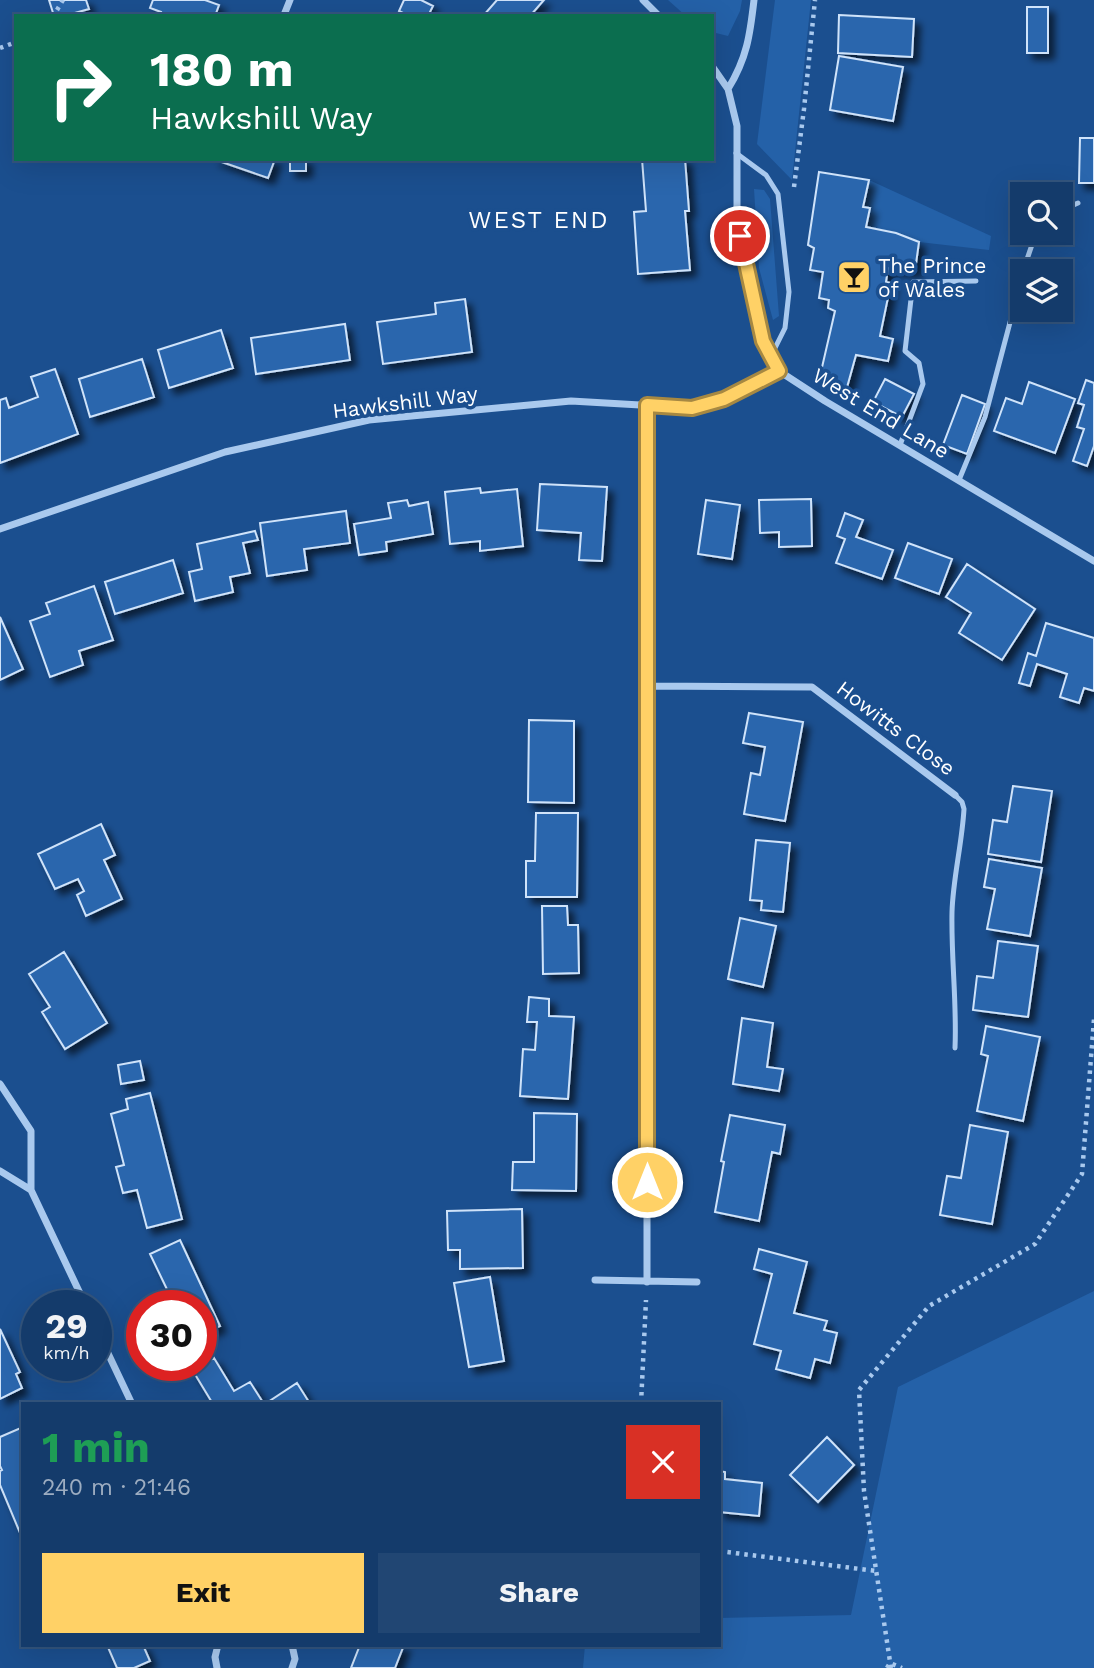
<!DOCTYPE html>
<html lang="en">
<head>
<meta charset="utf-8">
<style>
  :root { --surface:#143b6b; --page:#214673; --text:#f1f3f6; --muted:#9dadc1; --line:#33557e; --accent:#ffd166 }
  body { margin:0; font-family:"Work Sans",sans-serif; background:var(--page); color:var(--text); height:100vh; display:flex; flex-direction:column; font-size:26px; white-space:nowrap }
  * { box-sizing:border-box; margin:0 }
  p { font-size:23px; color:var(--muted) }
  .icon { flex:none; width:38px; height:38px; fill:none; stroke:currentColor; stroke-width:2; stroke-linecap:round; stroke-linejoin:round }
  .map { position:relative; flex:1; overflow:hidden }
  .details { position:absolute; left:21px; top:1402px; width:700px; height:245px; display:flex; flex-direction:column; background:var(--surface); border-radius:0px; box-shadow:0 7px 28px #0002,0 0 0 2px var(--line) }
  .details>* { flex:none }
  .banner { position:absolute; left:14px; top:14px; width:700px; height:147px; border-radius:0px; box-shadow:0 7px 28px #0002,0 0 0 2px var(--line); background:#0b6e4f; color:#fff; overflow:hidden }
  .buttons { position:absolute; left:1010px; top:182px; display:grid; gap:14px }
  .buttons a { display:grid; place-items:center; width:63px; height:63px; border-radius:0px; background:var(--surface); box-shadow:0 7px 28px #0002,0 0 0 2px var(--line); font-size:35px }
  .speed { position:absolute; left:21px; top:1290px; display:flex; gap:14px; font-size:35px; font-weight:700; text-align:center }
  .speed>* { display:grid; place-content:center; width:91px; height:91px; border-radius:50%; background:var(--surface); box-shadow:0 7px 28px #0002,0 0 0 2px var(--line); line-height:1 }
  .speed small { font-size:18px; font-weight:400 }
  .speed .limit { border:10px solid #d22; background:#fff; color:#111 }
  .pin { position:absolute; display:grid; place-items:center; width:60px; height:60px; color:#fff; margin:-30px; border:4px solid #fff; border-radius:50%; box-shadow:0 2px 7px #0007 }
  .me { position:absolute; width:77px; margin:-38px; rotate:0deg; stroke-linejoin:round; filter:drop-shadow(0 0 5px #0008) }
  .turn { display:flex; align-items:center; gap:24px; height:147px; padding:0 21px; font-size:32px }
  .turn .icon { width:91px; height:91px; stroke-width:2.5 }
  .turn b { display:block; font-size:49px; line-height:60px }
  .round { display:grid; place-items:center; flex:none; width:74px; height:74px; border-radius:0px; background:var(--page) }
  .summary { display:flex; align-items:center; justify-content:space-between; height:119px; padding:0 21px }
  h1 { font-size:42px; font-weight:700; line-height:52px; color:#1e9e55 }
  .button { display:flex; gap:14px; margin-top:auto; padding:14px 21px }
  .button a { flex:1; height:80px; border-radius:0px; background:var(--accent); color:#111; font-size:28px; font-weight:700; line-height:80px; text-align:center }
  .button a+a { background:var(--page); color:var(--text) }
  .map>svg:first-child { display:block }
  .green { fill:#2461a8 }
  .building { fill:#2a66ad; stroke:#cfe3fa; stroke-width:2; filter:url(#shadow) }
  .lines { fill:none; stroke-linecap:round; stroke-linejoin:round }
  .path { stroke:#a9c9ee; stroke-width:4.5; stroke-dasharray:3.5 5; stroke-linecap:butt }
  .service { stroke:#a9c9ee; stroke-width:5 }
  .minor { stroke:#a9c9ee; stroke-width:7 }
  .route-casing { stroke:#a68842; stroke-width:18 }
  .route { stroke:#ffd166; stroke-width:12 }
  .labels { text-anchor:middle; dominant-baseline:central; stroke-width:7; stroke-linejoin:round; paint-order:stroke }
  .poi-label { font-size:21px; fill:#fff; stroke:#1b4f8f; text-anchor:start }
  .street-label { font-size:21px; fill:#fff; stroke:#1b4f8f }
  .quarter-label { font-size:24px; letter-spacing:2px; fill:#fff; stroke:#1b4f8f }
</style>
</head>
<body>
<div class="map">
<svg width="1094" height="1668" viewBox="0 0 1094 1668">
  <defs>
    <filter id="shadow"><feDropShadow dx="6" dy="6" stdDeviation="3.5" flood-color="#0009"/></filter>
  </defs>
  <rect width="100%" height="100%" fill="#1b4f8f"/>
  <path class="green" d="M668 0H742L740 11 728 36 712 32V16H686Z
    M775 0H811L792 180 757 144Z
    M869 180 991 236 989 250 919 242 896 233 866 227 870 208 863 207Z
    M754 189 764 190 770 199 779 316 773 320 759 268Z
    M1094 1291V1668H583L585 1645H719V1618L851 1615 898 1387Z"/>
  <path class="building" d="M49 0H86L89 9 64 16H54Z
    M153 0H205L219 5 215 16H160L161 12 150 8Z
    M404 0H421L433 6 428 16H409L399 11Z
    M497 0H544L530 16H483Z
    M1027 7H1048V53H1027Z
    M839 15 914 19 912 57 838 53Z
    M839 56 903 67 893 121 830 110Z
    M1080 138H1094V183H1079Z
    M213 159H275L268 178Z
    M290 159H306V171H290Z
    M642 159H685L689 211H685L690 270 638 274 634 212 646 211Z
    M819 172 869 180 863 207 870 208 866 227 896 233 919 242 915 271 888 268 886 282 891 283 880 336 893 339 888 361 856 355 846 391 820 376 835 311 828 308 829 300 819 298 823 272 810 270 814 248 808 245Z
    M465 299 472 352 383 364 377 322 436 314 435 303Z
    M345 324 350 360 256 374 251 338Z
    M221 330 233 368 169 388 158 350Z
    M142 359 154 397 90 417 79 379Z
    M55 369 78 434 0 463V400L6 398 9 408 38 397 31 377Z
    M885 379 914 394 902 417 873 402Z
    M1086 380 1094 383V446L1087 466 1073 461 1084 429 1077 427 1084 405 1078 403Z
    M1029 382 1075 399 1055 453 994 431 1006 398 1022 404Z
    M962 395 985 404 967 454 943 445Z
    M540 484 607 487 602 561 579 560 581 533 537 530Z
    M480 488 481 493 517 489 523 546 480 551V541L450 544 445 492Z
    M811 499 812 546 779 547V532L760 533 759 500Z
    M407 500 409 506 428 502 433 534 386 542 387 551 359 555 354 524 391 518 388 503Z
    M706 500 740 505 732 559 698 554Z
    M346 511 350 543 304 549 307 570 267 576 260 523Z
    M845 513 863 520 856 537 893 550 882 579 836 563 845 539 837 536Z
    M255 531 258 540 243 543 250 573 230 577 233 592 195 601 189 572 202 569 197 544Z
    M908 543 952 559 939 594 895 578Z
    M173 560 183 593 115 614 105 582Z
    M967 564 1035 609 1002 660 959 633 971 613 946 597Z
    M94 586 113 640 79 651 83 665 50 677 30 621 50 614 46 603Z
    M0 617 23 669 0 680Z
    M1046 623 1094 638V691L1084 688 1079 703 1060 697 1067 674 1037 664 1030 686 1019 683 1028 653 1036 656Z
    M749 713 803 722 785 821 744 814 751 773 760 775 765 747 743 743Z
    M529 720 574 721V803L528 802Z
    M1013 786 1052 791 1041 862 988 854 993 820 1007 822Z
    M536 813H578L577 897H526V861H535Z
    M101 824 115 855 104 860 122 899 86 916 77 895 84 891 78 879 55 889 38 854Z
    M756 840 790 843 783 912 761 910 762 901 750 900Z
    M989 859 1042 868 1030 936 987 929 995 889 984 887Z
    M542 906H567L568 925H578L579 973 543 974Z
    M740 918 776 926 763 987 728 979Z
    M998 941 1038 946 1028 1017 973 1010 977 976 993 978Z
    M64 952 107 1023 65 1049 42 1012 50 1007 29 974Z
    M529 997 549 999V1016L574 1017 568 1099 520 1096 523 1049 535 1050 537 1022H527Z
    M742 1018 773 1023 767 1067 783 1069 779 1091 733 1084Z
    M986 1026 1040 1037 1023 1121 977 1111 988 1056 981 1054Z
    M140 1061 144 1080 121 1084 118 1065Z
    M150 1093 182 1219 147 1228 137 1190 123 1193 116 1167 124 1165 111 1114 128 1109 126 1099Z
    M534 1113 577 1114 576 1191 512 1190 513 1162H534Z
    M730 1115 785 1125 780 1154 772 1152 759 1221 715 1212 724 1162 721 1161Z
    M970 1125 1008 1132 992 1224 940 1215 947 1176 961 1178Z
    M522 1209 523 1268 460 1269V1250H448L447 1211Z
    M180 1240 220 1326 201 1335V1306H175L150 1254Z
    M759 1249 807 1262 794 1313 827 1321 824 1330 837 1333 830 1363 815 1359 810 1378 776 1369 781 1351 754 1344 772 1274 754 1269Z
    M490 1277 504 1361 469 1367 454 1283Z
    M0 1329 20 1372 16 1374 22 1388 0 1399Z
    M214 1358 234 1391 250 1382 264 1404H213L193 1371Z
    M297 1383 309 1402 307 1404H265Z
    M23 1427V1540L0 1485V1471L2 1470 0 1466V1437Z
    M827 1437 854 1465 818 1502 790 1475Z
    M719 1471 725 1472V1479L762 1483 759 1516 719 1512Z
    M107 1645H143L150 1661 134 1668H117Z
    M360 1645H404L395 1668H351Z"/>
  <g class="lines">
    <path class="path" d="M51 16 57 10 63 0
      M0 48 16 42
      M794 187 804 109 815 0
      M641 1404 646 1300
      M719 1551 876 1571
      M887 1668 890 1663 902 1668
      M891 1668 864 1491 859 1390 929 1306 1035 1244 1082 1174 1094 1019"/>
    <path class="service" d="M736 153 766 175 778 194 789 292 785 328 771 356
      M1060 211 1078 203
      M1023 271 1036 233
      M900 445 923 384 919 363 905 351 913 282 976 281
      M959 480 985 417 1022 277
      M955 1048C957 1003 951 958 952 912 953 878 962 844 964 809L962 802 955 795"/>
    <path class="minor" d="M643 0 659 16
      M284 15 290 0
      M712 66 728 89 737 126V214L744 257 763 341 779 371 825 401 1094 561
      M728 89C747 58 750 35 754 0
      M0 529 225 452 369 420 571 401 692 408 724 399 779 371
      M648 686 812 687 955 795
      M0 1084 31 1131V1190L86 1306
      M0 1171 31 1190
      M595 1280 697 1282
      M647 1282V405
      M96 1328 132 1404
      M217 1668 215 1657 218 1645
      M292 1668 295 1659 292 1645"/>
  </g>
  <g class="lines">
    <g class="route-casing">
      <path id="route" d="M647 1182V405L692 408 724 399 779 371 763 341 740 236"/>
    </g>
    <use href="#route" class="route"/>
  </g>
  <defs>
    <g id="bar-square" transform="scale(1.75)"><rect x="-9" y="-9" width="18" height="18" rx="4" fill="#ffd166" stroke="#1b4f8f"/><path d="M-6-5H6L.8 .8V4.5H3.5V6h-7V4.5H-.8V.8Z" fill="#111"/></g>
  </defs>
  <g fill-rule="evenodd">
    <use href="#bar-square" x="854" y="277"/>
  </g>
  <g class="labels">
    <g class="poi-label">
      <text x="878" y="265">The Prince<tspan x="878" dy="24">of Wales</tspan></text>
    </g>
    <g class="street-label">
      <text transform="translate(405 402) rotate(-7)">Hawkshill Way</text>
      <text transform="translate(881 413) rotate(31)">West End Lane</text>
      <text transform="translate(896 728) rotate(37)">Howitts Close</text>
    </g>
    <g class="quarter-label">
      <text x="539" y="220">WEST END</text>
    </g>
  </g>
</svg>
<div class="buttons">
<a><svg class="icon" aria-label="search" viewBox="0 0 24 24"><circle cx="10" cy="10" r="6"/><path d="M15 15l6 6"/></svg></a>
<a><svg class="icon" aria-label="layers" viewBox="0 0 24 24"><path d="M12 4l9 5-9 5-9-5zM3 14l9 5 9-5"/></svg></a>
</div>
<div class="speed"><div>29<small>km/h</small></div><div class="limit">30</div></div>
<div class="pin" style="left:740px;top:236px;background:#d93025"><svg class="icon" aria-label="arrive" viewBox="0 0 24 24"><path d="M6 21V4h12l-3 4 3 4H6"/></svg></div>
<svg class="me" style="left:647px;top:1182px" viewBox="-20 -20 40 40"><circle r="17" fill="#ffd166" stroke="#fff" stroke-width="3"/><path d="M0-11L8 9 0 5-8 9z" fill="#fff"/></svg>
<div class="banner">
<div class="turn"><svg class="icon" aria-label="right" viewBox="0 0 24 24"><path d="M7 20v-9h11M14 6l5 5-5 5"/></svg><div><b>180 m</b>Hawkshill Way</div></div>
</div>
<section class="details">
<div class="summary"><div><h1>1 min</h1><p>240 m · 21:46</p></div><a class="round" style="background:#d93025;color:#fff"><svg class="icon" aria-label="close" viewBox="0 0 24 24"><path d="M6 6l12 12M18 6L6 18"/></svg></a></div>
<div class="button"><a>Exit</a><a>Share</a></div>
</section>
</div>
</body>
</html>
